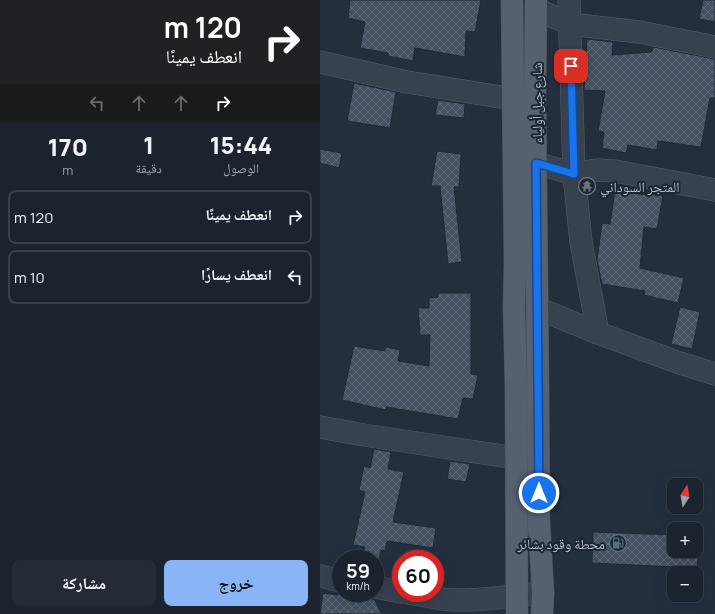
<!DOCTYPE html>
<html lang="ar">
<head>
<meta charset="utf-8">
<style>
  :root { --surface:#1b232e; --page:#242b36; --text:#f1f3f6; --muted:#a0a4aa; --line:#39404a; --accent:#8ab4f8 }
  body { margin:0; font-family:Manrope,"Noto Naskh Arabic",sans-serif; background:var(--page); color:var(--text); direction:rtl; height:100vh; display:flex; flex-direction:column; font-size:15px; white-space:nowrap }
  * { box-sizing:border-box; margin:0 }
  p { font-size:13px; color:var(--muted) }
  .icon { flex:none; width:22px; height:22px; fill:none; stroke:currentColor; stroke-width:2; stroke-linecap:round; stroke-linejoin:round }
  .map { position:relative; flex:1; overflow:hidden; direction:ltr }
  .panel { display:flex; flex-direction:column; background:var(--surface); width:320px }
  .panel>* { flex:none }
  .top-card { background:#202124; color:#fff; overflow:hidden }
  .needle { width:26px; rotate:11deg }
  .buttons { position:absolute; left:347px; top:478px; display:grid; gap:8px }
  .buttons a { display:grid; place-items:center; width:36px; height:36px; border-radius:8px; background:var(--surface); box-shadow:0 4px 16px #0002,0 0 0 1px var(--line); font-size:20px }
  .speed { position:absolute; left:12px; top:550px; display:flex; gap:8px; font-size:20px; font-weight:700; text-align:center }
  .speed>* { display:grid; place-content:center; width:52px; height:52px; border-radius:50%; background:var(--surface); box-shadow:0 4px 16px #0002,0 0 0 1px var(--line); line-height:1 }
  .speed small { font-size:10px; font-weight:400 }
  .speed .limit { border:6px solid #d22; background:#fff; color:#111 }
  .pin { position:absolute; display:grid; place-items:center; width:34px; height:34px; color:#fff; margin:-17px; border-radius:8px; box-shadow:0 2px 6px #0006 }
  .me { position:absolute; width:44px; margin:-22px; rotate:0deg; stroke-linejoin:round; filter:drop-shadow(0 0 3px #0008) }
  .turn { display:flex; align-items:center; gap:14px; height:84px; padding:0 12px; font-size:18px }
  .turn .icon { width:52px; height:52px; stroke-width:2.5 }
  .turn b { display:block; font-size:28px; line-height:34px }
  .lanes { display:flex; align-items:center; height:38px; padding:0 12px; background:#0003; justify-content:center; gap:20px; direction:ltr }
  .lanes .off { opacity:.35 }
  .eta { display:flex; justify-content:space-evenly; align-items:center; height:68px; text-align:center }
  .eta b { font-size:24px; font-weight:800; line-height:28px }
  .primary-button { display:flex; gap:8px; margin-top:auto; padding:8px 12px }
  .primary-button a { flex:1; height:46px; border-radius:8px; background:var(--accent); color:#111; font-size:16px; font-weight:800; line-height:46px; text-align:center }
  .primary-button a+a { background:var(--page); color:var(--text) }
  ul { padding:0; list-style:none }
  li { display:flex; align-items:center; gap:12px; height:54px; margin:0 8px 6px; padding:0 4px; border:2px solid var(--line); border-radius:8px }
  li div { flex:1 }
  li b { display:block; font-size:15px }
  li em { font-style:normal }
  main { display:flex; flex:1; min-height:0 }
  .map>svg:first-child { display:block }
  .building { fill:url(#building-cross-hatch); stroke:#1f2835 }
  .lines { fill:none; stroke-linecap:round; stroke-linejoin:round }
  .minor-casing { stroke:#565f6c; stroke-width:23 }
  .major-casing { stroke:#414a57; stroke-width:23 }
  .minor { stroke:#38414e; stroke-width:22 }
  .major { stroke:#56606e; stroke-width:22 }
  .route-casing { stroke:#114b97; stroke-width:10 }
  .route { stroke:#1a73e8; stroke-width:7 }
  .labels { text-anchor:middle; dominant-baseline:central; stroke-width:4; stroke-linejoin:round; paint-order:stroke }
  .street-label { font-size:14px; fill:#b4bcc9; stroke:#1d2633 }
  .poi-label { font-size:14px; fill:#b4bcc9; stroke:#1d2633; text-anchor:start }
</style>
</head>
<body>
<main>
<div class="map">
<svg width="395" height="614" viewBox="0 0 395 614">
  <defs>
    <pattern id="building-cross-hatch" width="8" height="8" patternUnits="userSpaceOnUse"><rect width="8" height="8" fill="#455162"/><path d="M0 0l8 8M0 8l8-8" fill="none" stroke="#5d6877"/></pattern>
  </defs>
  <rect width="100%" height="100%" fill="#242f3e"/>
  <path class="building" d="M30 0H161L155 32 146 31 145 57 95 48 93 61 68 56V53L40 48 45 22 28 18Z
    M383 0H395V22L379 19Z
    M267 39 293 42 292 55 332 52 333 47 395 59V98H390L381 147 338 141 337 150 308 145 306 153 282 148 284 132 278 131 285 91 264 90Z
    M34 83 76 92 70 128 27 121Z
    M118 100 145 104 144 118 115 115Z
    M0 149 22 153 19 168 0 163Z
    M117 151 141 154 139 187H134L142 262 128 264 120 186H111Z
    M295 190 326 195V193L343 196 337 229 324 227 320 268 364 278 358 303 324 295 325 291 282 284 277 260 282 223 290 224Z
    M118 293H151V374L158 375 153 399 143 398 138 419 66 407V410L22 400 34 346 65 351 66 347 80 350 78 361 109 366 110 335H100L98 308H109V298L118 297Z
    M360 307 380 312 372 349 351 344Z
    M54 449 71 452 68 469 84 472 73 522 116 528 113 548 67 541 65 551 61 550 59 559H42L45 547 33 545 45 492 39 490 44 466 50 468Z
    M130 461 150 464 146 482 127 479Z
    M359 523 380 524 377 573H357V567L272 563 273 532 354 535V551H376V529H359Z
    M3 593 18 595 19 593H44L47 597 55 600 61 614H0Z"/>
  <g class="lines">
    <g class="minor-casing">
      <path id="minor" d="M249 0 254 174 261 242 278 333
        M216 9 250 24 319 32 395 47
        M0 62 87 82 193 99
        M216 163 254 174 276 170 295 171 395 190
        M200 307 217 308 278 333 357 362 395 374
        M0 427 44 435 196 458
        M0 576 21 581
        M55 587 81 592
        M89 593C104 595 120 600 136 600 164 601 194 595 223 593"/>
    </g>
    <g class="major-casing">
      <path id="major" d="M192 0 195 264 194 307 196 387 197 614
        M216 0 215 96 218 389 219 523 223 593 222 614"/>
    </g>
    <use href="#minor" class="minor"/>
    <use href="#major" class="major"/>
  </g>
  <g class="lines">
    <g class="route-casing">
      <path id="route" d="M219 493 216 163 254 174 251 66"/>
    </g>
    <use href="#route" class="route"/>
  </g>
  <defs>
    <g id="temple-ring" transform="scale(0.9)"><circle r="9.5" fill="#1d2633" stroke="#6b7280" stroke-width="1.5"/><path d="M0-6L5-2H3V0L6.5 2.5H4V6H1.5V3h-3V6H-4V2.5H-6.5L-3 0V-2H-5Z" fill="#6b7280"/></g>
    <g id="fuel-ring" transform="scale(0.9)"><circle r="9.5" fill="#1d2633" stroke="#5c6f8a" stroke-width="1.5"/><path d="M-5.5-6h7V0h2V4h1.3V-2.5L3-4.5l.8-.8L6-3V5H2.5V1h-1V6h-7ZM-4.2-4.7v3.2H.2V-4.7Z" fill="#5c6f8a"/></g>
  </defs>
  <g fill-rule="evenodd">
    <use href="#temple-ring" x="267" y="186"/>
    <use href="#fuel-ring" x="298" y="543"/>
  </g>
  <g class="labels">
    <g class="street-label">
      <text transform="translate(216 103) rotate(-90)">شارع جبل أولياء</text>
    </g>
    <g class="poi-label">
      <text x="280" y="186">المتجر السوداني</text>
      <text x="285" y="543" text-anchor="end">محطة وقود بشائر</text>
    </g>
  </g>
</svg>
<div class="buttons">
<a><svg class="needle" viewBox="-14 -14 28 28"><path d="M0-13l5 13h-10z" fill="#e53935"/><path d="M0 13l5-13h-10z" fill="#a0a4aa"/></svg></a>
<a>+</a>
<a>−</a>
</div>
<div class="speed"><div>59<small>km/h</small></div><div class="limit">60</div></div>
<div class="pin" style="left:251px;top:66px;background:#d93025"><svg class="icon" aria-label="arrive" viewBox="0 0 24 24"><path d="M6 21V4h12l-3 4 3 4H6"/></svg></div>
<svg class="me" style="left:219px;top:493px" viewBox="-20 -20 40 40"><circle r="17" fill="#1a73e8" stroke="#fff" stroke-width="3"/><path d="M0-11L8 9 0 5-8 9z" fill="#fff"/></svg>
</div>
<section class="panel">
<div class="top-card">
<div class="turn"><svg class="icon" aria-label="right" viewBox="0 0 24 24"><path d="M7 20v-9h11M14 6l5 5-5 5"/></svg><div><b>120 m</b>انعطف يمينًا</div></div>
<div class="lanes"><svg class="icon off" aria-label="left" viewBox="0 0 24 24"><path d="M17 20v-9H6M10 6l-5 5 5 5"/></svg><svg class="icon off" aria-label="ahead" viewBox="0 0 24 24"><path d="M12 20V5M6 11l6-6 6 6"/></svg><svg class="icon off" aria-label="ahead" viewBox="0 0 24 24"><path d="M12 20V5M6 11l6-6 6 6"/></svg><svg class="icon" aria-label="right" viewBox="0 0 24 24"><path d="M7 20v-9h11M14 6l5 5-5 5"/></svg></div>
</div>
<div class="eta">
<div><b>15:44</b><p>الوصول</p></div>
<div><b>1</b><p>دقيقة</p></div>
<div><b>170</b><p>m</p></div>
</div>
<ul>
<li><svg class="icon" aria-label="right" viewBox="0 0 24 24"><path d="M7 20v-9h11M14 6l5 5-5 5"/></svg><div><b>انعطف يمينًا</b></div><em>120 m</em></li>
<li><svg class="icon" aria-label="left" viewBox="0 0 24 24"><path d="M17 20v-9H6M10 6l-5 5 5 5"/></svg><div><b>انعطف يسارًا</b></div><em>10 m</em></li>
</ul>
<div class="primary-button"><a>خروج</a><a>مشاركة</a></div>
</section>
</main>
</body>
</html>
